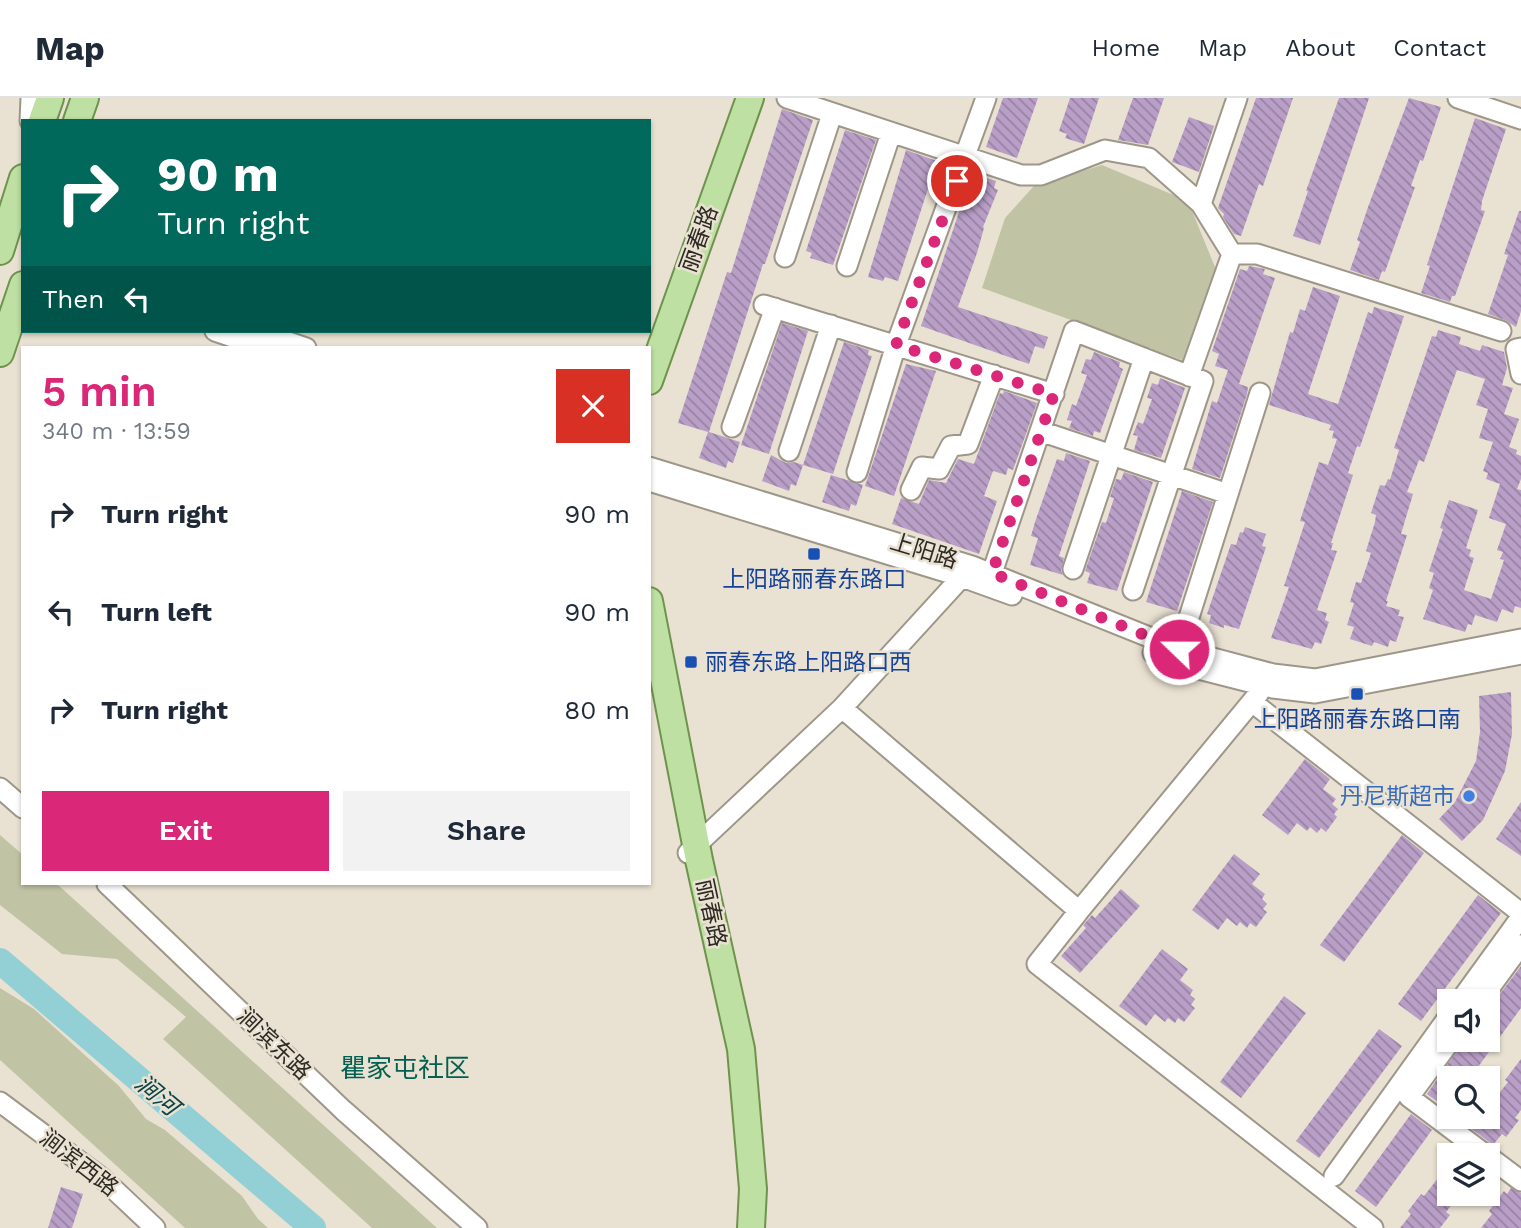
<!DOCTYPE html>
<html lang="en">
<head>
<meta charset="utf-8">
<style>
  :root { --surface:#fff; --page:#f2f2f3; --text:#1f2937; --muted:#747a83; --line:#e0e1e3; --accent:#db2777 }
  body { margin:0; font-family:"Work Sans","Noto Sans SC",sans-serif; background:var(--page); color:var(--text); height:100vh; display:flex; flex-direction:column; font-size:26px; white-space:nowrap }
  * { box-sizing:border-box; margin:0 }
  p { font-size:23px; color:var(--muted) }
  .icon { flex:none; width:38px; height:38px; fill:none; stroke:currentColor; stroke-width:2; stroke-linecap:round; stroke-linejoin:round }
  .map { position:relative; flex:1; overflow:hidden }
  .details { position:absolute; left:21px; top:248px; width:630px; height:539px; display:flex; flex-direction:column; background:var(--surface); border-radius:0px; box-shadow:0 2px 5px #0004 }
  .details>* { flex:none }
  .guide { position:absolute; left:21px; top:21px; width:630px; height:214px; border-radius:0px; box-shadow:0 2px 5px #0004; background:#00695c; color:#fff; overflow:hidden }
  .buttons { position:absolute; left:1437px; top:891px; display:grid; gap:14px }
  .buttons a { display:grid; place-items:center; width:63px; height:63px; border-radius:0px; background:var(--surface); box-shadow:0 2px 5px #0004; font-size:35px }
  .pin { position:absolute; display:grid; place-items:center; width:60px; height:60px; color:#fff; margin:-30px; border:4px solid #fff; border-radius:50%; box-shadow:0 2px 7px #0007 }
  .me { position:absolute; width:77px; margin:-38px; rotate:292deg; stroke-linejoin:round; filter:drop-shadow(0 0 5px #0008) }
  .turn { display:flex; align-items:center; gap:24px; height:147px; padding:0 21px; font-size:32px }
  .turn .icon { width:91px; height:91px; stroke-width:2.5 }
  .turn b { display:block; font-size:49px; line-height:60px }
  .then { display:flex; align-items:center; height:66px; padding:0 21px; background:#0003; gap:14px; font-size:26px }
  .round { display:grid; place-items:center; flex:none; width:74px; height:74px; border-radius:0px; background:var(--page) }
  .headline { display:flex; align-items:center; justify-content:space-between; height:119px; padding:0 21px }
  h1 { font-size:42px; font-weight:600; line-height:52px; color:var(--accent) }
  .button { display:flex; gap:14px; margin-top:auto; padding:14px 21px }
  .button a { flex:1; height:80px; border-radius:0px; background:var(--accent); color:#fff; font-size:28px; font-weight:600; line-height:80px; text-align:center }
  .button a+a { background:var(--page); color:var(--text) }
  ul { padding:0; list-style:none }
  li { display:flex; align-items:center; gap:21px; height:98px; padding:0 21px }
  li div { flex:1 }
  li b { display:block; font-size:26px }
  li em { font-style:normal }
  header { display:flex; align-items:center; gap:42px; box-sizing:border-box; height:98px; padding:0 35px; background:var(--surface); border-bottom:2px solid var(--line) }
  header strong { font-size:33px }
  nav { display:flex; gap:38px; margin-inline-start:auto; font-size:24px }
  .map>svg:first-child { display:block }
  .green { fill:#c0c4a4 }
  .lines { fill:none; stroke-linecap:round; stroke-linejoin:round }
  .river { stroke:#92d0d6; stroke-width:26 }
  .building { fill:url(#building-back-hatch) }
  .minor-casing { stroke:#9e9789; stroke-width:23 }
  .major-casing { stroke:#6f934e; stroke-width:30 }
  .minor { stroke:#fff; stroke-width:19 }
  .major { stroke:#bee0a2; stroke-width:26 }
  .route { stroke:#db2777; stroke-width:12; stroke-dasharray:0 21.6 }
  .transit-dot { fill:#1a4fb4; stroke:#e9e2d2; stroke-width:2.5 }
  .shop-dot { fill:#3f7fe0; stroke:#e9e2d2; stroke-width:2.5 }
  .labels { text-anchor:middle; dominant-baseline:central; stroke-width:5; stroke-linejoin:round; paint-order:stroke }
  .street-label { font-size:23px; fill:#2d2a24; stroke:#e9e2d2 }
  .transit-label { font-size:23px; fill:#164399; stroke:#e9e2d2 }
  .shop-label { font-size:23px; fill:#366cbe; stroke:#e9e2d2; text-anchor:end }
  .water-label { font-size:24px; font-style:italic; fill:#0a4449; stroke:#e9e2d2 }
  .quarter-label { font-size:26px; fill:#035f4f; stroke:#e9e2d2 }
</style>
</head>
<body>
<header>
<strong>Map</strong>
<nav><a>Home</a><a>Map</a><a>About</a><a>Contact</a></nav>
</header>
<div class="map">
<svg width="1521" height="1130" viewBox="0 0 1521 1130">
  <defs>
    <pattern id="building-back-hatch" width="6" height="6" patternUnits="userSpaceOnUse" patternTransform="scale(1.75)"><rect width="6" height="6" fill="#b99fc7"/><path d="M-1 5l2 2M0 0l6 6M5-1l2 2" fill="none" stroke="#9782a1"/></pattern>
  </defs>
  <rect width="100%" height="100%" fill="#e9e2d2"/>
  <path class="green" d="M1102 67 1188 103 1217 174 1185 263 982 190 1005 120 1034 88Z
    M0 737 23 757V786H57L437 1130H372L163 941 186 919 117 861 62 856 0 807Z
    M0 890 34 911 119 988 146 1021 165 1032 242 1098 258 1121 268 1130H185L0 962Z"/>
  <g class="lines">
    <path class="river" d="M0 863 313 1130"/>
  </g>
  <path class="building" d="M1003 0H1038L1017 60 986 49Z
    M1070 0H1099L1084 46 1065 40 1067 36 1059 33Z
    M1133 0H1164L1148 47 1118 42Z
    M1256 0H1293L1263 88 1259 86 1241 138 1234 136 1223 119 1224 116 1218 110Z
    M1339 0H1369L1320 147 1293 138 1308 93H1306Z
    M1409 0 1441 9 1423 63 1420 62 1411 88 1415 89 1385 174 1382 173 1379 182 1350 172 1360 144 1357 142 1368 109Z
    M782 11 813 22 765 166H763L709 334 740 344 733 365 728 363 726 370 699 360 708 334 678 325 727 174 731 175Z
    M1189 19 1214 28 1199 74 1172 64Z
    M1475 20 1506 31 1482 103 1481 112 1485 113 1455 198H1452L1450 204 1421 195 1430 168 1427 167Z
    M845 32 876 42 833 167 810 160 812 155 806 153Z
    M906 52 937 63 898 183 885 179 883 183 868 179Z
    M972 75 996 83 994 90 998 92 983 129 984 130 977 155 958 209 1048 239 1044 251 1035 248 1029 266 921 228Z
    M1519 113H1521V213L1516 229 1505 222 1488 216 1508 157 1504 156Z
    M1249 168 1265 171 1263 176 1275 180 1239 286 1248 289 1247 296 1220 380 1192 371 1212 303 1217 305 1228 272 1215 268 1219 256 1212 253 1240 171 1247 173Z
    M1313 189 1340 198 1308 296 1338 306 1368 214 1372 216 1374 209 1404 218 1360 349 1357 348 1348 375 1353 377 1331 445H1333L1331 452 1337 453 1317 512 1327 515 1325 522 1329 524 1321 546 1315 544 1312 551 1271 540 1289 489 1284 488 1305 424 1300 423 1319 364 1328 367 1337 341 1332 340 1334 333 1329 332 1331 327 1269 307 1290 234 1293 235 1300 211 1305 213Z
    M782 225 808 233 769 356 741 347Z
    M1438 232 1461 239 1459 246 1480 253 1482 247 1504 254 1507 270 1502 287 1513 290 1504 316 1519 321 1509 349 1517 352 1516 356 1521 358V381L1517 391 1521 392V510L1515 508 1513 515 1502 511 1497 524 1475 517 1472 527 1468 526 1465 534 1423 521 1433 492 1429 490 1434 475 1429 473 1443 431 1440 430 1449 402 1478 412 1466 450 1471 452 1469 458 1474 460 1464 492 1491 501 1504 462 1500 461 1503 454 1497 452 1506 426 1489 420 1500 386 1486 381 1488 375 1483 373 1493 344 1479 340 1488 311 1476 307 1485 281 1457 272 1424 364 1419 362 1407 394 1413 396 1401 436 1407 437 1386 503H1388L1386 508 1400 512 1398 518 1404 519 1396 544 1390 542 1388 549 1374 544 1372 548 1350 541 1354 529 1347 527 1354 505 1350 504 1356 484 1361 485 1371 455 1366 453 1375 424 1376 417 1371 415 1380 387 1385 388 1388 381 1390 382 1399 352 1394 350 1432 238 1436 239Z
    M844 244 869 252 868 257 872 258 833 376 803 367Z
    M1094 254 1120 264 1119 269 1123 271 1100 335 1094 333 1093 338 1069 330 1072 323 1067 322 1072 306 1076 308 1087 277 1081 275 1086 261 1091 262Z
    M906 266 936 273 894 398 865 388Z
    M1160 280 1185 290 1161 360 1134 352 1138 338 1133 337 1138 324 1143 326 1152 301 1147 300 1152 285 1158 287Z
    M1004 293 1037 305 1013 372 1008 370 1006 377 993 373 984 398 997 403 979 456 892 426 901 400 919 406 929 382 946 385 958 361 974 366 1000 295 1003 296Z
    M1066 355 1090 363 1059 458 1064 460 1061 473 1063 477 1030 467 1038 440 1031 438 1035 424 1057 361 1064 363Z
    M771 357 786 365 794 364 803 367 796 388 791 386 789 393 762 383Z
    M1124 374 1153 384 1117 493 1087 485 1090 475 1085 473 1102 424 1106 425 1114 400 1110 399 1116 381 1121 382Z
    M831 377 863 387 856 408 851 406 849 413 822 404Z
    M1182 393 1213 404 1177 513 1146 504Z
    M1245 429 1266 436 1262 448 1266 449 1239 531 1224 527V530L1209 525 1211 517 1207 516 1231 446 1236 447 1240 434 1243 435Z
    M1511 594 1512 636 1505 673 1483 722 1462 743 1439 721 1455 704 1476 663 1480 634 1479 598Z
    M1305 661 1330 681 1323 691 1336 701 1332 706 1338 711 1334 716 1337 719 1326 734 1321 730 1317 735 1310 729 1307 733 1297 725 1288 737 1262 717Z
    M1521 704V758L1496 741Z
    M1402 737 1424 755 1344 864 1320 847Z
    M1234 756 1260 776 1252 786 1265 796 1262 801 1267 806 1263 811 1267 814 1256 829 1250 825 1247 830 1240 824 1237 828 1227 820 1218 832 1192 812Z
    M1121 791 1140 808 1080 875 1061 858 1086 830 1083 827 1086 824 1092 817 1095 820Z
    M1478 797 1501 815 1421 923 1398 906Z
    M1162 851 1188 871 1180 882 1193 892 1190 897 1195 901 1191 907 1195 910 1184 924 1178 920 1175 925 1168 920 1165 924 1155 916 1146 928 1119 908Z
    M1521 868V910L1470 980H1449V1012L1427 996 1464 942H1488V912Z
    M1284 898 1306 915 1241 1000 1220 984Z
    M1379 931 1402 948 1319 1060 1296 1043Z
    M1521 961V1012L1515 1020 1519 1022 1506 1039 1502 1036 1493 1047 1472 1031 1483 1018H1488V999L1493 1003 1508 984 1505 982Z
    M1411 1016 1432 1032 1376 1109 1355 1093Z
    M1449 1066V1096H1460L1446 1114 1450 1117 1440 1130H1400L1411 1116 1408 1113 1421 1096 1424 1098Z
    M61 1089 83 1096 72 1130H48Z
    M1511 1090 1521 1095V1130H1481L1492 1116 1489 1113 1504 1093 1507 1096Z"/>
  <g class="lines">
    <g class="minor-casing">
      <path id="minor" d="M787 0 1021 77H1041L1105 52 1149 60 1201 106 1232 156 1189 278
        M1458 0 1521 21
        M30 23 31 0
        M1201 106 1237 0
        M1232 156H1257L1501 233
        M785 159 832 16
        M847 168 891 35
        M764 207 1054 296
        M215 233 265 250
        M256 233 306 250
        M1521 250 1516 251 1521 276
        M732 329 775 210
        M1040 333 1228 396
        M789 353 831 227
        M649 369 972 468 1179 551 1273 576 1315 581 1521 541
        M857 374 896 247 986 0
        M649 383 962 479 1012 497
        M911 392 922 369 939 371 951 348 968 346 994 277
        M1073 471 1144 260
        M992 475 1074 233 1203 283 1133 492
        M1179 551 1260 295
        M1153 555 1179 566 1273 590 1315 595 1521 556
        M1252 604 1521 815
        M842 610 1079 813 1037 866 1373 1130
        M0 690 23 710
        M688 755 842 610 970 470
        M107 786 343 1012 477 1130
        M1079 813 1259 595
        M1460 903 1521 819
        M1480 903 1521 847
        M1451 942 1409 999 1486 1057
        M0 1004 103 1081 155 1130
        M1488 1058 1521 1083
        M1334 1078 1449 918"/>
    </g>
    <g class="major-casing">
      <path id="major" d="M42 23 50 0
        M77 23 85 0
        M0 153 23 80
        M0 255 23 187
        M649 283 750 0
        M649 503 699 762 741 951 753 1091 751 1130"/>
    </g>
    <use href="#minor" class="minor"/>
    <use href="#major" class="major"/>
  </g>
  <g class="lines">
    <path class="route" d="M957 83 896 247 1054 296 992 475 1179 551"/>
  </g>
  <g class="transit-dot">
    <rect x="807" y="449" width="14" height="14" rx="3.5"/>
    <rect x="684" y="557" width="14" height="14" rx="3.5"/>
    <rect x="1350" y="589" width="14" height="14" rx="3.5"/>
  </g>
  <circle class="shop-dot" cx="1469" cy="698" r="7"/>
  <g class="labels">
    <g class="street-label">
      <text transform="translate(699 141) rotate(-70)">丽春路</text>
      <text transform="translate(924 453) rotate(17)">上阳路</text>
      <text transform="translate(711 815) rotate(78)">丽春路</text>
      <text transform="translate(274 946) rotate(44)">涧滨东路</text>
      <text transform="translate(79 1065) rotate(38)">涧滨西路</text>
    </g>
    <g class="transit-label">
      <text x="814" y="481">上阳路丽春东路口</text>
      <text x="705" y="564" text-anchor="start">丽春东路上阳路口西</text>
      <text x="1357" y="621">上阳路丽春东路口南</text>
    </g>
    <g class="shop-label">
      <text x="1455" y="698">丹尼斯超市</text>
    </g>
    <g class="water-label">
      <text transform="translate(157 997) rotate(40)">涧河</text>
    </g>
    <g class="quarter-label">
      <text x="405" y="970">瞿家屯社区</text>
    </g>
  </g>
</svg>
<div class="buttons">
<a><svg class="icon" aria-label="sound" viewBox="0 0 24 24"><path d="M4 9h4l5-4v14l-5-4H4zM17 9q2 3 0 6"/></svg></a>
<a><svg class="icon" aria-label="search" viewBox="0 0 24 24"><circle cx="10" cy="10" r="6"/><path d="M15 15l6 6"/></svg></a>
<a><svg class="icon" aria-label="layers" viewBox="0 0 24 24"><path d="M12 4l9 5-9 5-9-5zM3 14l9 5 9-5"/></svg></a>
</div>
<div class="pin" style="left:957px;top:83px;background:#d93025"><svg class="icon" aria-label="arrive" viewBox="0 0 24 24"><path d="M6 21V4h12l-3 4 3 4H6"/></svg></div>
<svg class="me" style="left:1179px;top:551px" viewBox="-20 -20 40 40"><circle r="17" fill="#db2777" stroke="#fff" stroke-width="3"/><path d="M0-11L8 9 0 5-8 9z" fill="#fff"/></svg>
<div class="guide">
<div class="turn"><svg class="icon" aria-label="right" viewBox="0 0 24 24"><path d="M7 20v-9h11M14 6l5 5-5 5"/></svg><div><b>90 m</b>Turn right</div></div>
<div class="then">Then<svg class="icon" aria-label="left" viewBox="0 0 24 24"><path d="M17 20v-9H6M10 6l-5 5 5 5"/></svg></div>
</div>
<section class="details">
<div class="headline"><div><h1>5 min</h1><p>340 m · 13:59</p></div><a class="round" style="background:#d93025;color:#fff"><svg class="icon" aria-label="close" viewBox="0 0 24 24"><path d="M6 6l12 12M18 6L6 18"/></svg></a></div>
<ul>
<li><svg class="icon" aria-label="right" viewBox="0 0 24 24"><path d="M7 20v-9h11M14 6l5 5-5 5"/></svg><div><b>Turn right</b></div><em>90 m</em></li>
<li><svg class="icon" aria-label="left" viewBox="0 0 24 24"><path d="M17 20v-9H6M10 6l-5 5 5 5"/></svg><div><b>Turn left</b></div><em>90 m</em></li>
<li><svg class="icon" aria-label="right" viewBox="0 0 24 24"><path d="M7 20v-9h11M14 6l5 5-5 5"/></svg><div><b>Turn right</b></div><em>80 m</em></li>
</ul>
<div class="button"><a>Exit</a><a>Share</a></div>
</section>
</div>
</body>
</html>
